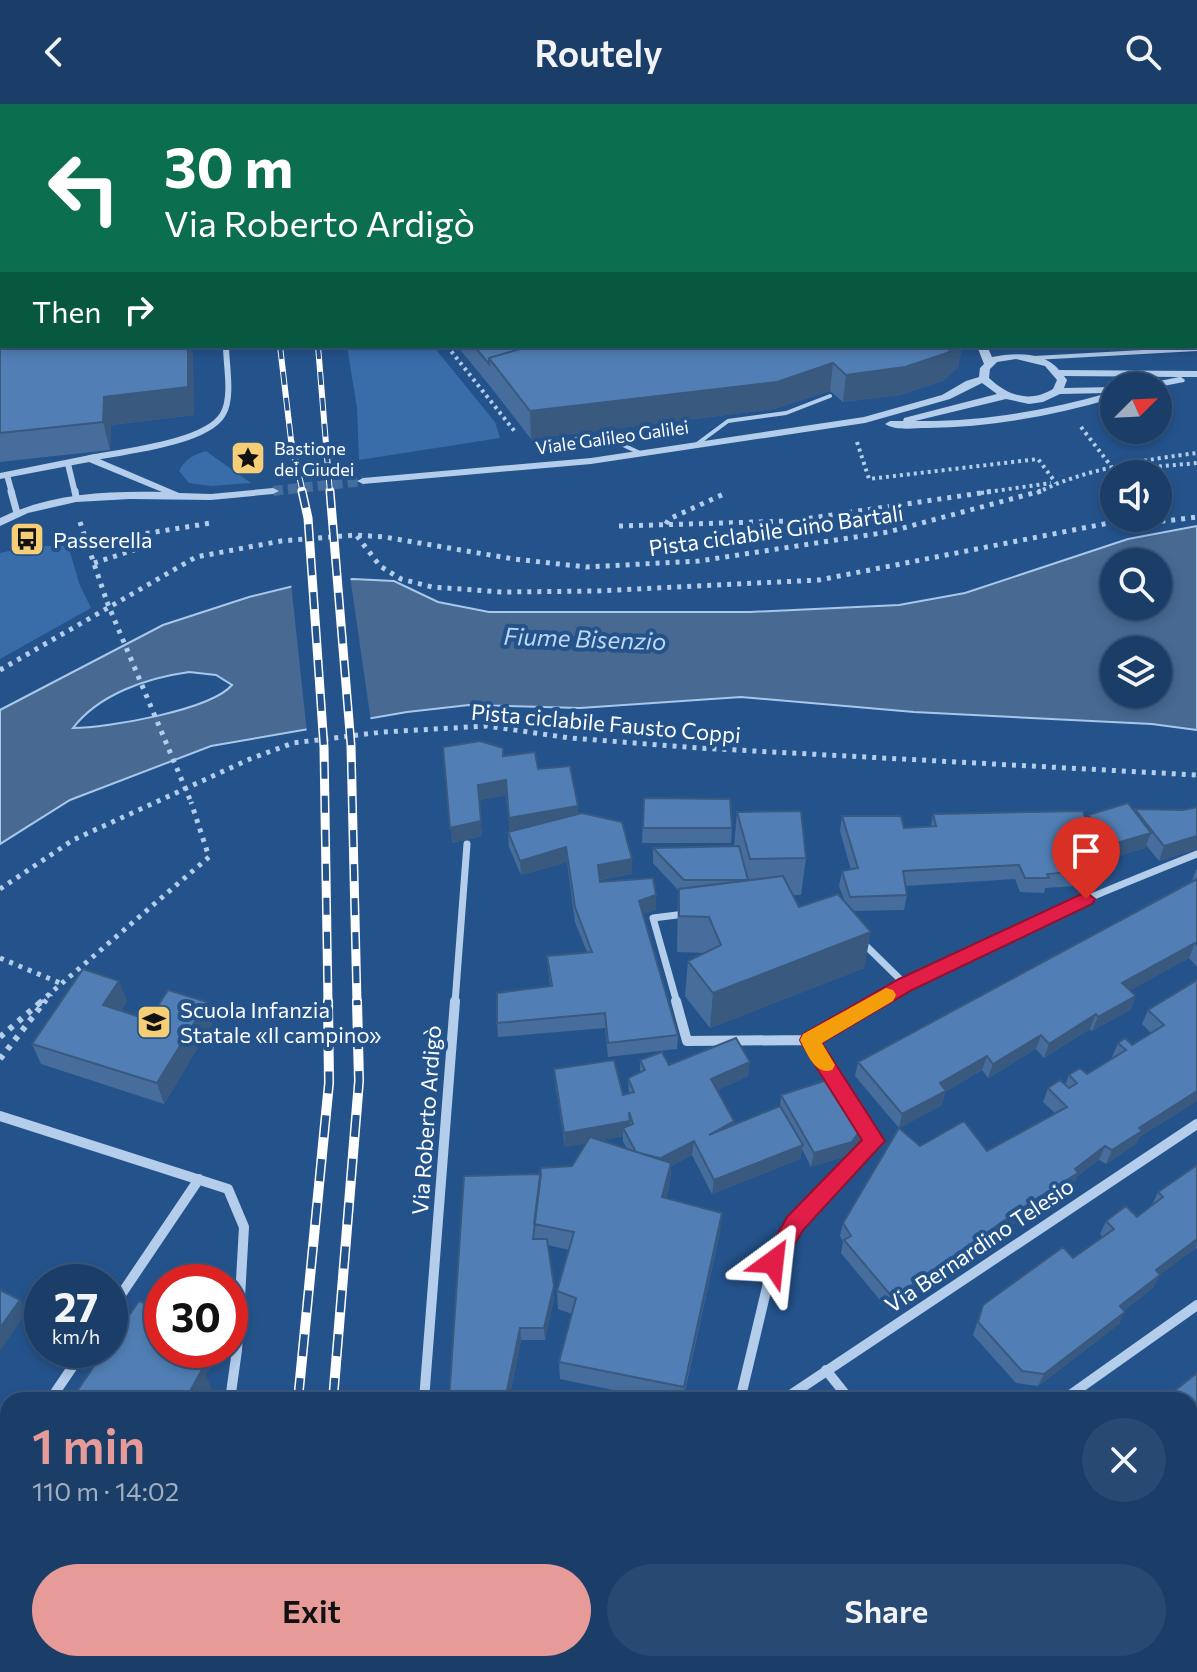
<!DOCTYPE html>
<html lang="en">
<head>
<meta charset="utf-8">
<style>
  :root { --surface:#1b3e69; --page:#284971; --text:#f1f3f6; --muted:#a0aec0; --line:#39577d; --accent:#e69b98 }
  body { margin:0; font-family:Commissioner,sans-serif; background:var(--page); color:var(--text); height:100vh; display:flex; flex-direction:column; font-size:30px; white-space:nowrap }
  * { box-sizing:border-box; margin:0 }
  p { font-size:26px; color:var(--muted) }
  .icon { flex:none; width:44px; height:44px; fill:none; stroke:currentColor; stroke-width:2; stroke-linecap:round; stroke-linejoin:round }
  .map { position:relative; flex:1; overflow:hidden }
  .side { position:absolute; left:0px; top:1288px; width:1198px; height:280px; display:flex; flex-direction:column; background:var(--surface); border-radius:24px 24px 0 0; box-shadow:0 4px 12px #0003,0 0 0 2px var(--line) }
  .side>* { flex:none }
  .hud { position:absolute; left:0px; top:0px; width:1198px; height:244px; box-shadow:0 4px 12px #0003,0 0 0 2px var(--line); background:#0b6e4f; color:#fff; overflow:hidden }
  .needle { width:52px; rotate:66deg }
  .controls { position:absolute; left:1100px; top:268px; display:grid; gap:16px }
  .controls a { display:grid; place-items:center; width:72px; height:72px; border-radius:50%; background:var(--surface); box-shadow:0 4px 12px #0003,0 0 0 2px var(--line); font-size:40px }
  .speed { position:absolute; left:24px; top:1160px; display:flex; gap:16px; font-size:40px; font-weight:700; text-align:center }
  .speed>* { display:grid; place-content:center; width:104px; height:104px; border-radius:50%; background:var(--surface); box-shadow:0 4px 12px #0003,0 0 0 2px var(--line); line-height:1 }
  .speed small { font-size:20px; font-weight:400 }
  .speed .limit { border:12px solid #d22; background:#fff; color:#111 }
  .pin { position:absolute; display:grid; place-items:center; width:68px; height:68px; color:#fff; margin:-82px -34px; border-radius:50% 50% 50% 0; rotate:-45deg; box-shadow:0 0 8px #0007 }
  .pin .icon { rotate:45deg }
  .me { position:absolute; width:88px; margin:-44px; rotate:30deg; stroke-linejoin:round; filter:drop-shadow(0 0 6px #0008) }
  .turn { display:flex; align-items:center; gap:28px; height:168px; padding:0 32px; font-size:36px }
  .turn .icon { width:104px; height:104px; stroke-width:2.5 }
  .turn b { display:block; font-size:56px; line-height:68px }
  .then { display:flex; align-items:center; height:76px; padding:0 32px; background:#0003; gap:16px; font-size:30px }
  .round { display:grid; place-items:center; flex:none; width:84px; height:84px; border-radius:42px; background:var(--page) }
  .head { display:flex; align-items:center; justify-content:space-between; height:136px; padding:0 32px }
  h1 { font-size:48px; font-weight:600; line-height:60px; color:var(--accent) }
  .button { display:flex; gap:16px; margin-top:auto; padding:16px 32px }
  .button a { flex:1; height:92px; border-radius:48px; background:var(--accent); color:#111; font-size:32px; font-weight:600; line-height:92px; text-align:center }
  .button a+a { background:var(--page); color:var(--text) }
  header { display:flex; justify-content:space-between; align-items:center; height:104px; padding:0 32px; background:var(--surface); font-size:36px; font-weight:600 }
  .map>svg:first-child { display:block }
  .green { fill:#386da9 }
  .water { fill:#476992; stroke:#a7c8eb; stroke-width:2; fill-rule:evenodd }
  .pier { fill:#24538c }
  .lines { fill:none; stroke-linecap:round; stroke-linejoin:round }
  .tertiary-tunnel { stroke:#456d9d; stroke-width:10; stroke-dasharray:10 5; stroke-linecap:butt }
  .path-far2 { stroke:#b3cdeb; stroke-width:4; stroke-dasharray:3 4; stroke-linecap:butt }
  .path-far1 { stroke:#b3cdeb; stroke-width:5; stroke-dasharray:4 6; stroke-linecap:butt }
  .path { stroke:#b3cdeb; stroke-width:6; stroke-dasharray:5 7; stroke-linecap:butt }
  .service { stroke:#b3cdeb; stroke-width:4 }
  .pedestrian { stroke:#b3cdeb; stroke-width:5 }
  .minor-far2 { stroke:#b3cdeb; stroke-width:6 }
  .minor-far1 { stroke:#b3cdeb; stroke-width:7 }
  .minor { stroke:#b3cdeb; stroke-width:10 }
  .tertiary { fill:#b3cdeb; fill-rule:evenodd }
  .rail-far2-casing { stroke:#fff; stroke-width:6 }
  .rail-far1-casing { stroke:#fff; stroke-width:9 }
  .rail-casing { stroke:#fff; stroke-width:10 }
  .rail-far2 { stroke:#24538c; stroke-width:4; stroke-dasharray:13; stroke-linecap:butt }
  .rail-far1 { stroke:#24538c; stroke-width:6; stroke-dasharray:17; stroke-linecap:butt }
  .rail { stroke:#24538c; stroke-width:7; stroke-dasharray:22; stroke-linecap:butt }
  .path-bridge { stroke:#b3cdeb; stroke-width:5; stroke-dasharray:4 6; stroke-linecap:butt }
  .wall { fill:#466d9c; fill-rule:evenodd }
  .shaded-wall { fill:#39597f }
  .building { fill:#517fb5; stroke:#39597f; stroke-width:2 }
  .route { fill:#e11d48; stroke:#92132f; stroke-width:2 }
  .slow { fill:#f59e0b }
  .labels { text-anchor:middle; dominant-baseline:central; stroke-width:8; stroke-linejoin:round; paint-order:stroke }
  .far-street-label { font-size:18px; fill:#fff; stroke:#24538c }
  .far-poi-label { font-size:18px; fill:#fff; stroke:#24538c; text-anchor:start }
  .street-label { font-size:22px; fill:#fff; stroke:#24538c }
  .poi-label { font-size:22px; fill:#fff; stroke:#24538c; text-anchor:start }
  .water-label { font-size:24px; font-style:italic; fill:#bfd7f2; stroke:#24538c }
</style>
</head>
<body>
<header><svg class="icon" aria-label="back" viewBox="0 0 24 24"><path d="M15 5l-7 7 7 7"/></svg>Routely<svg class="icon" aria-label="search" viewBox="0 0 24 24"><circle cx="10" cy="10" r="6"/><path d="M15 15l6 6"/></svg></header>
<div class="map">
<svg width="1197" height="1568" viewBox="0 0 1197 1568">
  <rect width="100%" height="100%" fill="#24538c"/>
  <path class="green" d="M347 242H433L495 318 500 334 359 356 357 304Z
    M206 347 251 379 211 382 189 379 179 367C185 355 193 351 206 347Z
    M68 441 79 479 91 504 0 555V449L27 443Z"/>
  <path class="water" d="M1197 422V626L1152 620 914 608 741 593 580 604 469 601 407 608 211 642 70 696 0 740V606L163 521 249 493 298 481 353 475 394 477 438 498 489 508H750L899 501 965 489 1128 435ZM1114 458H1158V502H1114ZM1114 546H1158V590H1114ZM189 568 216 571 232 581C211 606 107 624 73 624 99 590 147 574 189 568Z"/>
  <path class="pier" d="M350 472 371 618 307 629 291 479Z"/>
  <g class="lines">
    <path class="tertiary-tunnel" d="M273 387 363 377"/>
    <path class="path-far2" d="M447 242 516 329
      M1081 323 1114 366
      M857 338 869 375 1038 355 1056 379
      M1131 365 1197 359
      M981 389 1051 379
      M1037 389C1080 366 1148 355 1197 349
      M1111 389 1105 381 1114 367"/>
    <path class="path-far1" d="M1109 387 1114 394
      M80 418 87 439
      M666 420 669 415 726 389
      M619 422 791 417 994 387
      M357 432 380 462 401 475 432 483 502 488 597 487 819 476 1114 418 1148 419 1197 413
      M88 442 107 498
      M94 459 137 445 136 441 88 442 87 439 211 419
      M0 566 196 453 281 437 356 431 384 433 514 455 586 463 699 457 888 428 1041 387
      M0 785 73 736 250 655 293 639 383 628 487 622 570 634 699 644 1197 671
      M0 854 60 879
      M39 899 209 753 191 698
      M44 899 51 890"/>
    <path class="path" d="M0 933 42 897
      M0 955 45 897"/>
    <path class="service" d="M1042 2 1065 0
      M1034 254 1197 245
      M534 336 536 339 604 332 640 349
      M697 340 728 317 786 309 830 292"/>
    <path class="pedestrian" d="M0 5 2 0"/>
    <path class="minor-far2" d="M90 354C121 348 207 339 223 310 233 293 226 261 226 242
      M68 360 75 389
      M7 371 12 389"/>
    <path class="minor-far1" d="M11 387 17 409
      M75 387 76 393
      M860 836 905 880
      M455 899 467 740
      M677 899 653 814 685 810
      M872 899C975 839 1087 794 1197 750"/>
    <path class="minor" d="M676 897 687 937 810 936
      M0 1012 228 1085 244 1123 237 1246 230 1296
      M110 1207 199 1075
      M826 1266 850 1296
      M50 1296 84 1246
      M424 1296 455 897
      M740 1296 773 1158 795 1119 874 1037 810 936 876 897
      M783 1296 1197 1020
      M1063 1296 1197 1201
      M0 1370 8 1358
      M628 1560 639 1568
      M439 1568 440 1560
      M677 1568 680 1560
      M971 1568 979 1560"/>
    <path class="tertiary" d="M611 0H623L625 2H613Z
      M977 242H987L992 253C1013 249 1044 247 1059 266L1197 267V273H1181L1185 276 1184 278 1158 283 1144 282 1145 280 1179 273 1064 272 1067 276 1064 284 1114 283V294C1053 312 991 323 927 324 914 324 895 327 885 320L890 317H903L904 314 997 290 982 279 950 295 865 319 591 360 363 380 357 377 363 374 591 354 864 313 942 291 966 277 979 273 980 264 984 260ZM1016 255 1045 262 1057 276 1053 285C1030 299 1008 292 989 274L990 265 997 258ZM1108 289C1045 307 981 318 915 317L1006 295 1029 300 1043 298 1060 290Z
      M90 351 179 389 211 390 273 384 279 387 273 390 211 396 130 395 76 398 28 409 0 422V414C52 389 106 387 162 388L89 358 0 375V369Z"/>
    <g class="rail-far2-casing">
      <path id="rail-far2" d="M280 242 291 336 303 389
        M318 242 330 389"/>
    </g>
    <g class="rail-far1-casing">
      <path id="rail-far1" d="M302 387 308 414 324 643 328 899
        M330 387 351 641 357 899"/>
    </g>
    <g class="rail-casing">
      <path id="rail" d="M298 1296 329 979 328 897
        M333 1296 359 977 357 897
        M262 1568 263 1560
        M300 1568 302 1560"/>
    </g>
    <use href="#rail-far2" class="rail-far2"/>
    <use href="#rail-far1" class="rail-far1"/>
    <use href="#rail" class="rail"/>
    <path class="path-bridge" d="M107 498 191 698"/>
  </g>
  <path class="wall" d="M337 0H498L500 2H337Z
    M510 0H601L603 2H512Z
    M734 0H898L890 2H625Z
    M908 0H960L959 2H910Z
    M1196 31 1197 32V146L1196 144Z
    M0 109 2 112V221H0Z
    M1196 172 1197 173 1196 221Z
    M0 225 2 242H192L194 311 111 321 110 346 0 358Z
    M457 242H962L958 263 943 277 900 291 843 298 830 287 774 305 531 335 490 282Z
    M503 652 538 665 578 711 632 755V770L600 776V778L656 791V806L643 810 678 931 677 945 608 953 605 924 498 933 497 919 550 882 547 852 587 848 575 818 567 758 521 771 509 743 508 728H510L506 691 479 696 482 732 452 739Z
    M644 694 732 724 731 739H642Z
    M1197 703V745L1159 757 1146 741 1145 744 1105 756 1094 741 1100 758 1095 773H1079L1076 782 1045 784 1044 789 1020 788 1015 775 905 782 907 791 904 806 853 807 864 864 710 924 685 892 688 857 703 849 677 848 678 786 653 759V744L734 742 737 708 806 754 801 791H793L799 803 845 798 839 782 842 767 851 766 840 727 842 712 904 724 931 722 933 710 1086 716 1088 711 1134 707 1135 705 1183 706Z
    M1196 766H1197V863L1189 854 1130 886 1136 892 1130 906 1092 927 1090 925 1044 954 1036 945 988 974 982 966 945 988 942 1001 899 1024 855 972 858 958 1191 779Z
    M1197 876V997L1139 1033 1136 1040 1106 1060 1099 1056 1077 1072 1073 1082 1026 1111 889 1207 841 1149 843 1138 840 1132 843 1119 920 1042 987 1047 1055 1009 1043 998 1048 984 1065 981 1069 971 1087 970 1113 954 1112 953 1118 939 1132 941 1151 929 1142 920 1148 906Z
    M127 897 121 907 149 916 207 898 213 918 164 1000 41 960 32 940Z
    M640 956 748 972 717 986 734 1017V1021L780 1002 781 991 863 1022 860 1036 849 1051 811 1063 802 1045 800 1055 712 1090 692 1051 671 1062 670 1078 666 1094 720 1128 683 1296H661L560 1275 559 1258 572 1210 558 1205 557 1187 569 1146 548 1141 554 1194 545 1236H521L509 1296 541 1070 572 1062 586 1039 565 1043 555 979 554 965 623 991 629 990 628 974 640 968ZM623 1032V1038L627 1044 601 1036Z
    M1197 1061V1145L1196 1144 1160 1170 1153 1184 1124 1206 1119 1220 1038 1282 1016 1279 973 1231 983 1201 1073 1154 1103 1133 1100 1130 1106 1117 1137 1113 1152 1101 1158 1088Z
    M1197 1269V1362L1190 1355V1296Z
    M1190 1377 1197 1381V1538L1190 1531Z
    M8 1396V1492L0 1488V1408Z
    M821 1560H943L934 1568H876L870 1561 860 1568H828Z"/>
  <path class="shaded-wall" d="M70 0H90L110 2H63Z
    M820 0H841V2H812Z
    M856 0H898L890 2H856Z
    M936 0H960L959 2H931Z
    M2 83V105H0V84Z
    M188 242H192L193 247 194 311 111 321 110 346 103 318 104 293Z
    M956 242H962L958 263 943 277 900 291 843 298 846 271Z
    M833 259 830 287 774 305 531 335 530 307Z
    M506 676V691L479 696 478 681Z
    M578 702V717L510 729 509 714Z
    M481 717 482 732 452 739 450 724Z
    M1151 729 1145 744 1105 756 1110 741Z
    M1197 732V745L1159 757 1164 742Z
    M566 743 567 758 521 771 520 757Z
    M632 755V770L598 776V761Z
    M656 791V806L639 812V797Z
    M871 828 864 864 710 924 713 889Z
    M1195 839 1189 854 1117 894 1122 879Z
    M119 877 127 897 111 922 103 901Z
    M1136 892 1130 906 1092 927 1098 913Z
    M207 898 213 918 164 1000 157 979Z
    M1096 910 1090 925 1044 954 1049 940Z
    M1041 931 1036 945 988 974 993 960Z
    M987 952 982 966 945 988 942 1001 899 1024 902 1010 940 979Z
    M750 958 748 972 710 989 711 975Z
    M1197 987V997L1139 1033 1136 1040 1106 1060 1112 1046 1139 1024Z
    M630 1017V1031L623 1024V1032L565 1043 564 1029Z
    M734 1017 733 1030 709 1031Z
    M863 1022 860 1036 849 1051 811 1063 814 1049Z
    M694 1037 692 1051 671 1062 670 1078 661 1113V1054Z
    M803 1041 800 1055 712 1090 714 1076Z
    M1105 1042 1099 1056 1077 1072 1073 1082 1026 1111 889 1207 893 1194Z
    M722 1109 720 1128 682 1296 684 1283Z
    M1197 1135 1196 1144 1149 1179 1156 1166Z
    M1160 1171 1153 1184 1113 1214 1120 1202Z
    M554 1182V1194L545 1236 544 1224Z
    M20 1196 27 1208 0 1247V1224Z
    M1125 1208 1119 1220 1038 1282 1044 1270Z
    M520 1224 521 1236 509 1296H505Z
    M191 1246H212L216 1255 206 1271 215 1293 214 1296H185L186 1255Z
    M862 1560H871L860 1568H851Z
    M937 1560H943L934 1568H928Z"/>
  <path class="building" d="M5 0H70L63 2H5Z
    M96 0H142L146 2H89Z
    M154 0H213V2H158Z
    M337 0H354L357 2H339Z
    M379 0H388V2H377Z
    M393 0H419L421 2H389L394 1Z
    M428 0H498L500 2H430Z
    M530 0H601L603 2H532Z
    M633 0H733L736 2H625Z
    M747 0H820L812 2H750Z
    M1071 0H1138L1139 2H1072Z
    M2 32V83L0 84V33Z
    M0 112H2V146H0Z
    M0 152H2V184H0Z
    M1196 172 1197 173 1196 193Z
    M0 225H2V242H188V283L104 293 103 318 0 329Z
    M474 242H530L489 254V260Z
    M530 242H956L947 249 905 263 846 271 833 259 777 278 530 307 489 254Z
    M480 637 503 644V652L535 648 538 665 570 662 578 702 509 714 506 676 478 681 481 717 450 724 443 643Z
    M644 694 730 695 732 724H643Z
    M1128 699 1151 729 1110 741 1088 711Z
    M1197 703V732L1164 742 1135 705 1183 706Z
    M801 707 806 754 750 755 737 708Z
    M1083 707 1100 758H1079L1081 767 1047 770 1049 774H1025L1019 761 903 767 907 791 850 793 842 767 858 764 842 712H901L904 724 936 722 933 710Z
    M582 709 622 718 632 755 598 761 600 778 653 774 656 791 639 797 678 931 608 939 605 909 497 919V889L552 882 547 852 592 848 575 803 566 743 520 757 508 728Z
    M739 742 748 776H684L653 744Z
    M783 772 799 803 838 790 871 828 713 889 688 857 721 841 709 813 679 812V785Z
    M1197 775V841L1195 839 1122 879 1136 892 1098 913 1096 910 1049 940 1041 931 993 960 987 952 940 979 946 987 902 1010 858 958Z
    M83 865 119 877 103 901 149 916 168 886 207 898 157 979 32 940Z
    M1197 876V987L1139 1024 1142 1027 1112 1046 1105 1042 1075 1065 1078 1069 1031 1098 893 1194 844 1136 851 1132 843 1119 899 1024 920 1042 964 1017 987 1047 1067 1003 1048 984 1060 976 1069 984 1077 979 1069 971 1080 964 1087 970 1126 946 1118 939 1125 934 1132 941 1164 921 1148 906Z
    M736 934 750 958 711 975 734 1017 709 1031 780 1002 803 1041 714 1076 694 1037 661 1054 655 1053 636 1048 623 1024 633 1020 629 1008 630 1017 564 1029 554 965 614 956 623 991 634 988 628 974 645 966 640 956 662 948 669 961Z
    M833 974 863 1022 852 1038 814 1049 781 991Z
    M590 1033 671 1059 662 1093 722 1109 684 1283 559 1258 576 1194 557 1187 574 1128 534 1120 541 1064 572 1062Z
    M1197 1061V1135L1156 1166 1160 1171 1120 1202 1125 1208 1044 1270 1022 1267 978 1218 983 1201 1063 1143 1073 1154 1114 1125 1106 1117 1126 1102 1137 1113 1163 1093 1158 1088Z
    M541 1070 533 1135H547L554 1182 544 1224H520L505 1296H449L464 1072Z
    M0 1186 20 1196 0 1224Z
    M139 1197 162 1206V1246H191L186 1255 203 1264 185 1296H71L105 1246H110V1239Z
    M1197 1269V1342L1190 1335V1296H1163Z
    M1190 1377 1197 1381V1512L1190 1506Z
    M8 1396V1478L0 1473V1408Z
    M0 1539 8 1542V1560H45L60 1567 0 1568Z
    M832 1560H862L851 1568H839Z
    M881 1560H937L928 1568H887Z
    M1015 1560H1171L1162 1568H1008Z"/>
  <path class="route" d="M1086 788 1095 795 1092 800 912 886 822 939 885 1037 803 1126 780 1165 773 1167 765 1165 762 1158 787 1113 862 1036 803 942 800 936 803 930 899 875Z"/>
  <path class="slow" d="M886 884 893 886 896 891 893 897 822 939 835 961 832 966C815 972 807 949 800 936L803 930Z"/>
  <defs>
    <g id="sight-square" transform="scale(1.8)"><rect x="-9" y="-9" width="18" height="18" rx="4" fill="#f5ce76" stroke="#24538c"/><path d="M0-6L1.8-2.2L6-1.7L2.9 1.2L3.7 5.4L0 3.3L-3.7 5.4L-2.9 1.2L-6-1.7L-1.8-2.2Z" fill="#111"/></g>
    <g id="bus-square" transform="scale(1.8)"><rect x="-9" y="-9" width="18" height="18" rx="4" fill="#f5ce76" stroke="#24538c"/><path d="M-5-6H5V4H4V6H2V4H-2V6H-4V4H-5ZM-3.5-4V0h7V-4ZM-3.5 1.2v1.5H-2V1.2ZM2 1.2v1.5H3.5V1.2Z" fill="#111"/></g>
    <g id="school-square" transform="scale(1.8)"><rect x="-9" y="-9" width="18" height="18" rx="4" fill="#f5ce76" stroke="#24538c"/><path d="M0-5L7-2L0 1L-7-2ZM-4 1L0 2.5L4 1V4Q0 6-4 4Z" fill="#111"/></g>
  </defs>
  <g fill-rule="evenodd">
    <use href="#sight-square" x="248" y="354"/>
    <use href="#bus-square" x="27" y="435"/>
    <use href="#school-square" x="154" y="918"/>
  </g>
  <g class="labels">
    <g class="far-street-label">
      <text transform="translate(612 333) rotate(-8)">Viale Galileo Galilei</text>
    </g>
    <g class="far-poi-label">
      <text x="274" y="344">Bastione<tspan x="274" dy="21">dei Giudei</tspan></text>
    </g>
    <g class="street-label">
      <text transform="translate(776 426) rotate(-8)">Pista ciclabile Gino Bartali</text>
      <text transform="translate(606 619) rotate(5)">Pista ciclabile Fausto Coppi</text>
      <text transform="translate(426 1016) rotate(-86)">Via Roberto Ardigò</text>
      <text transform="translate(979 1141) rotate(-34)">Via Bernardino Telesio</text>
    </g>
    <g class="poi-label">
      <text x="53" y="435">Passerella</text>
      <text x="180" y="905">Scuola Infanzia<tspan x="180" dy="25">Statale «Il campino»</tspan></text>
    </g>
    <g class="water-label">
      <text transform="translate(585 534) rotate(2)">Fiume Bisenzio</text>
    </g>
  </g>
</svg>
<div class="controls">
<a><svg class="needle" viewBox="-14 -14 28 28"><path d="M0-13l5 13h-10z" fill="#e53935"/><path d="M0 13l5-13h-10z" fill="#a0aec0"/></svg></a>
<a><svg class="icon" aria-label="sound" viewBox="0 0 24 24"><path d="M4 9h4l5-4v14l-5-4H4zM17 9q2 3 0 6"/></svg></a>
<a><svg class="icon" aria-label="search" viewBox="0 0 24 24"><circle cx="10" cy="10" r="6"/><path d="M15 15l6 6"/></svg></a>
<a><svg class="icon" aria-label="layers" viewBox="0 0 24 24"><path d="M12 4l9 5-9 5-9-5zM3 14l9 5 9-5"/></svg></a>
</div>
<div class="speed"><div>27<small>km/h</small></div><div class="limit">30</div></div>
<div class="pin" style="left:1086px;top:795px;background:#d93025"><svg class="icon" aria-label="arrive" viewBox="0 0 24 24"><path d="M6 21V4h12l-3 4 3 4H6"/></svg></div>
<svg class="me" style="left:773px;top:1158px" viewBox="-20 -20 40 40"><path d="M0-17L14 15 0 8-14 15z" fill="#e11d48" stroke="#fff" stroke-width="4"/></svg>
<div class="hud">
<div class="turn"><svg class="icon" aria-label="left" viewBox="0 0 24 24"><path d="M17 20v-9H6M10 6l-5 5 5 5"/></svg><div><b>30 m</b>Via Roberto Ardigò</div></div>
<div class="then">Then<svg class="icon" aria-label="right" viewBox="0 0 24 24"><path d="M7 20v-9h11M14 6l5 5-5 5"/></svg></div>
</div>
<section class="side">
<div class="head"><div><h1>1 min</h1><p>110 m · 14:02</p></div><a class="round"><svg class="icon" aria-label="close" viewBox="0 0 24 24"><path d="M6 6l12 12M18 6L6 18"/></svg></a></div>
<div class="button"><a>Exit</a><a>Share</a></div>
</section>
</div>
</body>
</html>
